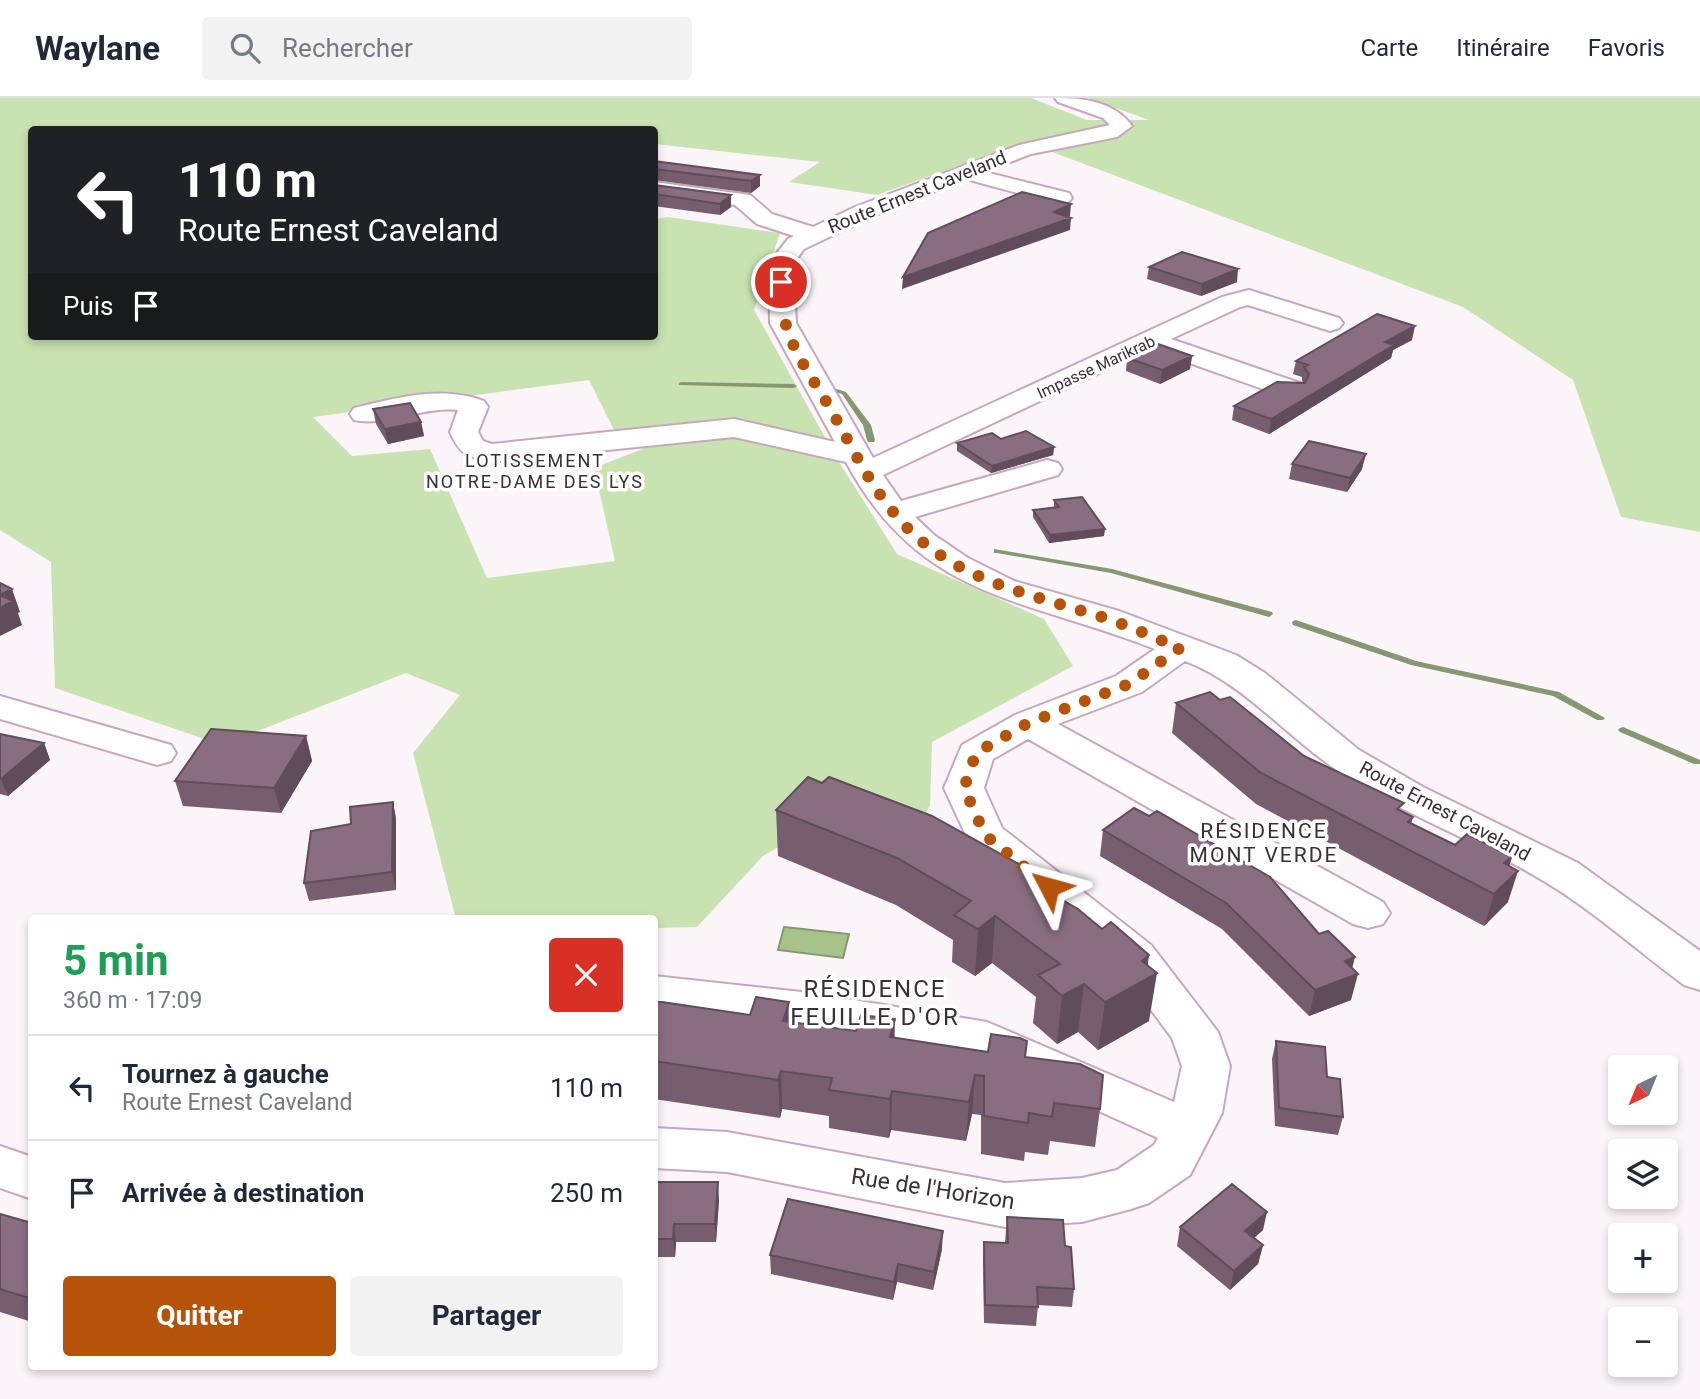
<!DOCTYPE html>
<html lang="fr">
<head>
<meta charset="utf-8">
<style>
  :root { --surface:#fff; --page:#f2f2f3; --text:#1f2937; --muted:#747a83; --line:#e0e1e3; --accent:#b45309 }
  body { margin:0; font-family:Roboto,sans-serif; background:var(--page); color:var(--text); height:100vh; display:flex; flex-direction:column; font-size:26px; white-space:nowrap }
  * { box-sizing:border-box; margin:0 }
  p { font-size:23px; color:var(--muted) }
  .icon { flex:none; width:38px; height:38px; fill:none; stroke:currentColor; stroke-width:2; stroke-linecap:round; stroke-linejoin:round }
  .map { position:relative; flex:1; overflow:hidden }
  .sheet { position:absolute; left:28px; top:817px; width:630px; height:455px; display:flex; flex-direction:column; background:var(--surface); border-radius:7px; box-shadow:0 4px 10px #0003 }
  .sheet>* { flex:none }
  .banner { position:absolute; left:28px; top:28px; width:630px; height:214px; border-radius:7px; box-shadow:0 4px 10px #0003; background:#202124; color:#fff; overflow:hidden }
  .needle { width:46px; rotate:223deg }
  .tools { position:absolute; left:1608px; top:957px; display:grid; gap:14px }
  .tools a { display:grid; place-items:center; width:70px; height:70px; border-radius:7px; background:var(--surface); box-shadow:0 4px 10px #0003; font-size:35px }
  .pin { position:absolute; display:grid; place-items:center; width:60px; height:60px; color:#fff; margin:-30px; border:4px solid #fff; border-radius:50%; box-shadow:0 2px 7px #0007 }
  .me { position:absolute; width:77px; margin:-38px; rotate:309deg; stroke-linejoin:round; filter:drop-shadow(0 0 5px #0008) }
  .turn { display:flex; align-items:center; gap:24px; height:147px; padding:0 35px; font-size:32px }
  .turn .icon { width:91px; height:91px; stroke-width:2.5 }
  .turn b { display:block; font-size:49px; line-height:60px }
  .then { display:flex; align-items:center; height:66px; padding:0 35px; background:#0003; gap:14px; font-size:26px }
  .round { display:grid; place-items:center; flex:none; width:74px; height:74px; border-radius:7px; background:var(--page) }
  .summary { display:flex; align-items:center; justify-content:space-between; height:119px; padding:0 35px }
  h1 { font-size:42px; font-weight:700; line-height:52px; color:#1e9e55 }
  .cta { display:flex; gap:14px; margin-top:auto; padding:14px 35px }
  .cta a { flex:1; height:80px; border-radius:7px; background:var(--accent); color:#fff; font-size:28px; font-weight:700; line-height:80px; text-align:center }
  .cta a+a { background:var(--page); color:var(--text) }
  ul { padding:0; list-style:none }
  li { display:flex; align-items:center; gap:21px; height:105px; padding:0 35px; border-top:2px solid var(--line) }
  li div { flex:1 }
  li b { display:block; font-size:26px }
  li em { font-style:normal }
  header { display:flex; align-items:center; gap:42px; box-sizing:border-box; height:98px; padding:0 35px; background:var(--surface); border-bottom:2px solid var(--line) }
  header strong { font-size:33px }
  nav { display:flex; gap:38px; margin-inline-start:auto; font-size:24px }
  .search { width:490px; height:63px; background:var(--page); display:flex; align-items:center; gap:18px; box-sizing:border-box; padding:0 24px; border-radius:7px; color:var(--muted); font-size:26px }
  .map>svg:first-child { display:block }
  .green { fill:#c9e2b1; fill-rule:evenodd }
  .water { fill:#a7c38a; stroke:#879771; stroke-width:2 }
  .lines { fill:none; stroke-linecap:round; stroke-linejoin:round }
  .stream { fill:#879771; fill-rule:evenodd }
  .minor-casing { stroke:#c6a8bc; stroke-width:4 }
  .minor { fill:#fff; fill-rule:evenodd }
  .wall { fill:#765e6e }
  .shaded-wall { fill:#604c5a }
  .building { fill:#896d80; stroke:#604c5a; stroke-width:2 }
  .route { stroke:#b45309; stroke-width:12; stroke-dasharray:0 21.6 }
  .labels { text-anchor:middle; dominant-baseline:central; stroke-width:7; stroke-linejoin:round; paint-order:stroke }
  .far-street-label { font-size:16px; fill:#3b2f37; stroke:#fff }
  .far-neighbourhood-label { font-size:18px; letter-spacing:2px; fill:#3b2f37; stroke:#fff }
  .street-label { font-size:19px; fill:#3b2f37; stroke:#fff }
  .neighbourhood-label { font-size:21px; letter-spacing:2px; fill:#3b2f37; stroke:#fff }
  .near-street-label { font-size:23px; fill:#3b2f37; stroke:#fff }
  .near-neighbourhood-label { font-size:24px; letter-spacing:2px; fill:#3b2f37; stroke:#fff }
</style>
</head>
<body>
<header>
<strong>Waylane</strong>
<div class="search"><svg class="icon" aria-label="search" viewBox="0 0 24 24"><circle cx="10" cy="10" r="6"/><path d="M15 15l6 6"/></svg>Rechercher</div>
<nav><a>Carte</a><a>Itinéraire</a><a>Favoris</a></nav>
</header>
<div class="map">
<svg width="1700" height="1301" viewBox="0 0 1700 1301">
  <rect width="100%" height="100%" fill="#fbf4f8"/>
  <path class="green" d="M0 0H1031L1087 22H1149L1088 0H1700V434L1621 419 1573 282 1463 209 1026 44 877 97 789 84 820 64 655 46 654 32H32V238H654L655 121 668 119 780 135 754 212 836 359 897 456 1044 521 1073 568 932 644 930 707 911 744 840 713 763 758 697 829 655 830 654 821H456L413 655 460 597 406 575 222 647 55 590 51 464 0 432ZM589 282 616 336H680L594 370 615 463 487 480 430 351 352 358 313 319Z"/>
  <path class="water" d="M784 829 849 836 843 860 778 852Z"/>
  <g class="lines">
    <path class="stream" d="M681 284 794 286 797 288 794 290 679 287V285Z
      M830 289 846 294 871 327 875 342 874 344H868L867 342 863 327 842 296 828 292 827 291Z
      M994 451 1112 471 1272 514 1273 516 1269 519 1111 475 997 455H994Z
      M1296 522 1416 563 1559 594 1605 620 1603 622H1597L1553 598 1411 567 1293 527 1292 525 1293 523Z
      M1623 629 1700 662V666H1694L1620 634 1618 632 1620 630Z"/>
    <g class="minor-casing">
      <path id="minor" d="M1055 0C1083 0 1114 3 1132 28L1117 39 1031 56 985 74 1069 95 1072 100C1065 109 1055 112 1044 110L1041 105 1043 102 966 81 871 119 804 151 793 166 796 225 873 360 1222 199 1249 192 1339 220 1343 225 1339 230 1330 233 1248 207 1240 209 1171 241 1300 285 1304 291 1300 297H1280L1150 251 883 377 901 403 1047 362 1058 365 1062 371 1058 377 915 419 934 437 968 460 1014 483 1119 513 1236 557 1265 575 1359 652 1423 689 1578 765 1700 853V892L1684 887C1639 854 1595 814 1547 785 1478 742 1398 716 1331 668 1281 633 1244 586 1185 563L1142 594 1058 626 1383 804 1390 815 1383 826 1368 830 1353 826 1028 641 993 661 984 690 1002 730 1151 847 1218 934 1230 968 1222 1015 1190 1077 1149 1105 1131 1111 1082 1124 1005 1129 727 1074 654 1070V1030L727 1034 1005 1085 1082 1080 1117 1072 1154 1047 1158 1040 978 958 811 929 654 912V878L811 895 987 924 1174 1004 1182 968 1172 940 1119 869 970 746 944 690 962 647 1015 617 1116 578 1155 551C1025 500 920 502 846 364L734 339 491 364C466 358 461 358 450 334L458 312C424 308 384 329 354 322L350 316 354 310C396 300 442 287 484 303L488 309 478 334 483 343 492 346 734 321 835 344 770 225 769 165 788 141 794 138 757 126 735 107 654 96V84L750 97 772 116 813 129 855 109 1019 47 1110 27 1103 20 1058 4Z
        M0 598 171 647 176 655 171 663 157 667 0 621Z
        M0 1048 32 1059V1101L0 1090Z"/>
    </g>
    <use href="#minor" class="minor"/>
  </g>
  <path class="wall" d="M654 63 760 77V88L751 95 654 82Z
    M654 87 731 97V109L720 117 654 108Z
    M1149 169 1237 184 1201 198 1147 181Z
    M1412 242 1393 252 1391 260 1269 336 1232 322 1234 308 1303 284 1302 283V279L1293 276 1296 263Z
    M1192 258 1190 271 1160 286 1126 273 1127 260Z
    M373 311 421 324 424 338 388 346 376 326Z
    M1001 341 1054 349 1053 357 991 375 957 353V345Z
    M1292 366 1362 371 1347 394 1289 381Z
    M1054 402 1104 438 1049 445 1033 419V412L1054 409Z
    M1220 602 1304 658 1413 719 1411 726 1455 747 1512 759 1509 768 1508 804 1484 828 1256 706 1172 635 1176 605Z
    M0 636 44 645 50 662 8 698 0 696Z
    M306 638 312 663 281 715 183 708 175 683Z
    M393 704 396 721V792L309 803 304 785 351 726Z
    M776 712 1052 796 1148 868 1149 923 1098 952 1078 934 1057 946 1033 925 1036 899 992 865 975 878 952 864 953 842 896 807 778 758Z
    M1103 732 1352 870 1351 902 1309 918 1222 831 1100 758Z
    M654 904 1026 960 1100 1011 1095 1049 1050 1043 1048 1057 1025 1054 1024 1063 981 1056V1017L972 1016 966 1043 891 1032 889 1040 829 1030V1018L782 1011 780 1020 654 1001Z
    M1276 943 1327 979 1343 1019 1338 1037 1275 1028 1272 961Z
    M654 1084 719 1102 716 1144H676L675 1159H654Z
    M0 1116 32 1125V1224L0 1214Z
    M1007 1119 1065 1148 1074 1191 1072 1209 1038 1207 1036 1228 984 1225 983 1162 984 1144 1005 1145Z
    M1180 1129 1263 1132 1253 1140 1263 1147 1258 1166 1230 1192 1177 1148Z
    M942 1151 933 1192 897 1184 893 1202 771 1176 770 1157Z"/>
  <path class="shaded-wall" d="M760 77V88L751 95V83Z
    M731 97V109L720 117V106Z
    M1071 106 1070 118 1056 125 1071 120 1070 132 902 191 903 179Z
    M1238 171 1237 184 1201 198 1202 186Z
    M1415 228 1412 242 1393 252 1391 260 1269 336 1271 321 1385 244Z
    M1192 258 1190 271 1160 286 1162 272Z
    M421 324 424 338 388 346 385 331Z
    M1054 349 1053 357 991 375 992 368Z
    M1366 356 1362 371 1347 394 1350 380Z
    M1105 431 1104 438 1049 445 1050 437Z
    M12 491 20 514 18 515 22 527 0 538V497Z
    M306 638 312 663 281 715 274 690Z
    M44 645 50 662 8 698 1 681Z
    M393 704 396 721V792L392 774Z
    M1512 759 1502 789 1518 773 1508 804 1484 828 1504 765Z
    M1053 785 1049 832 1045 792Z
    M995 818 992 865 975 878 978 831Z
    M1149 857 1146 881 1157 875 1149 923 1098 952 1105 904 1142 863Z
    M1355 859 1350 879 1358 876 1351 902 1309 918 1315 892 1345 863Z
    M1084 886 1078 934 1057 946 1062 898Z
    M789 904 790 942 783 923Z
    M895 921 894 960 890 939Z
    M781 973 782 1011 780 1020 778 982Z
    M975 977 972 1016 966 1043 969 1004Z
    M892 993 891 1032 889 1040 890 1001Z
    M718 1084 719 1102 716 1144 715 1126Z
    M1267 1114 1263 1132 1241 1152 1245 1133Z
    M674 1126 676 1144 675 1159 673 1141Z
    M943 1133 942 1151 933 1192 934 1174Z
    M1263 1147 1258 1166 1230 1192 1234 1173Z
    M898 1166 897 1184 893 1202 894 1184Z"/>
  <path class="building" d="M654 63 760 77 751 83 654 71Z
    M654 87 731 97 720 106 654 96Z
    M1022 94 1071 106 1054 114 1071 120 903 179 928 135Z
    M1182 154 1238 171 1202 186 1149 169Z
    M1377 216 1415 228 1385 244 1394 247 1271 321 1234 308 1277 284 1305 285 1309 276 1304 269 1308 267 1296 263Z
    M1158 246 1192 258 1162 272 1127 260Z
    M410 305 421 324 385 331 373 311Z
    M1026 333 1054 349 992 368 957 345 992 335 1001 341Z
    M1309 343 1366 356 1350 380 1292 366Z
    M1082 399 1105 431 1050 437 1033 412 1059 409 1054 402Z
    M0 485 12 491 0 497Z
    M0 497 13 503 0 510Z
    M1210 594 1220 602 1230 599 1304 658 1404 705 1397 711 1413 719 1408 724 1455 747 1467 736 1512 759 1504 765 1518 773 1494 796 1261 675 1176 605Z
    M211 631 306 638 274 690 175 683Z
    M0 636 44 645 1 681 0 680Z
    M808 679 822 685 829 679 932 718 1053 785 1045 792 1078 811 1102 831 1111 824 1149 857 1142 863 1157 875 1105 904 1084 886 1062 898 1038 877 1060 866 995 818 978 831 954 817 971 803 897 760 776 712Z
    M393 704 392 774 304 785 311 733 351 726 350 709Z
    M1134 710 1149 718 1157 713 1270 779 1319 836 1328 833 1355 859 1345 863 1358 876 1315 892 1226 805 1103 732Z
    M756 899 789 904 783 923 856 933 861 917 895 921 890 939 988 954 991 936 1020 940 1027 943 1025 959 1080 966 1103 977 1100 1011 1054 1005 1052 1019 1029 1015 1028 1025 984 1018V978L975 977 969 1004 892 993 890 1001 829 992 832 980 781 973 778 982 654 963V904H662L750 917Z
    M1276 943 1325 949 1327 979 1340 981 1343 1019 1279 1010Z
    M654 1084H718L715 1126H674L673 1141H654Z
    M1232 1086 1267 1114 1245 1133 1263 1147 1234 1173 1180 1129Z
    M788 1101 943 1133 934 1174 898 1166 894 1184 770 1157Z
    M0 1116 32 1125V1201L0 1191Z
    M1007 1119 1063 1122 1065 1148 1071 1149 1074 1191 1037 1189 1038 1209 985 1207 984 1144 1008 1145Z"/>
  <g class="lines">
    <path class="route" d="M781 184C779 237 804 266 830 310 850 345 868 384 894 415 948 482 1028 495 1105 520 1130 528 1155 540 1180 550L1129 586 1028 625 976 655 964 690 985 737 1049 789"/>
  </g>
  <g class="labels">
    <g class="far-street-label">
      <text transform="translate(1096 269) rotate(-25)">Impasse Marikrab</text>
    </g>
    <g class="far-neighbourhood-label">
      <text x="535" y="362">LOTISSEMENT<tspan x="535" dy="21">NOTRE-DAME DES LYS</tspan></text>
    </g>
    <g class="street-label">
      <text transform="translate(917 94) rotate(-22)">Route Ernest Caveland</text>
      <text transform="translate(1445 713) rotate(28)">Route Ernest Caveland</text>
    </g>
    <g class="neighbourhood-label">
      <text x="1264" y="733">RÉSIDENCE<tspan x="1264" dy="24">MONT VERDE</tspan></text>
    </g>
    <g class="near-street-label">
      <text transform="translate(933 1091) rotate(9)">Rue de l'Horizon</text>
    </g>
    <g class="near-neighbourhood-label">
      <text x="875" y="891">RÉSIDENCE<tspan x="875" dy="28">FEUILLE D'OR</tspan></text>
    </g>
  </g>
</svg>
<div class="tools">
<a><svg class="needle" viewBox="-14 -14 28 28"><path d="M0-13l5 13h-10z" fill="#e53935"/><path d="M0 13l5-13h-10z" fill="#747a83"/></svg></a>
<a><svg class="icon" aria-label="layers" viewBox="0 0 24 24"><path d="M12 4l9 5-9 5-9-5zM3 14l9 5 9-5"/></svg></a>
<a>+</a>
<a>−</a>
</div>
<div class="pin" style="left:781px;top:184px;background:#d93025"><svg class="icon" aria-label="arrive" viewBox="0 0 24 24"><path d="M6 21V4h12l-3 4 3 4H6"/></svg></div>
<svg class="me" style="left:1049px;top:789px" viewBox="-20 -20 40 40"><path d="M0-17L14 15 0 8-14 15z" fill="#b45309" stroke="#fff" stroke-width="4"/></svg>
<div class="banner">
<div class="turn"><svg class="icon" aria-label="left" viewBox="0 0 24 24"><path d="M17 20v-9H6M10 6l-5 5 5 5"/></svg><div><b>110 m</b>Route Ernest Caveland</div></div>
<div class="then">Puis<svg class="icon" aria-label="arrive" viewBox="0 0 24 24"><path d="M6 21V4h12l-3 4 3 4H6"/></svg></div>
</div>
<section class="sheet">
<div class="summary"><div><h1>5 min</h1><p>360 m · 17:09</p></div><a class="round" style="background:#d93025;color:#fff"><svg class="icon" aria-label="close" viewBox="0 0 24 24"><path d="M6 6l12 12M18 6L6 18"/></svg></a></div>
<ul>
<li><svg class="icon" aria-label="left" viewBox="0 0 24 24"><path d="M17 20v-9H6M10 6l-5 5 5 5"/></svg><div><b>Tournez à gauche</b><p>Route Ernest Caveland</p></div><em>110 m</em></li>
<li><svg class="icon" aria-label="arrive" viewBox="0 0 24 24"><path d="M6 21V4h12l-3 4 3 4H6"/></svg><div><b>Arrivée à destination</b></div><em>250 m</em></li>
</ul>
<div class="cta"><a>Quitter</a><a>Partager</a></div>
</section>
</div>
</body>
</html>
